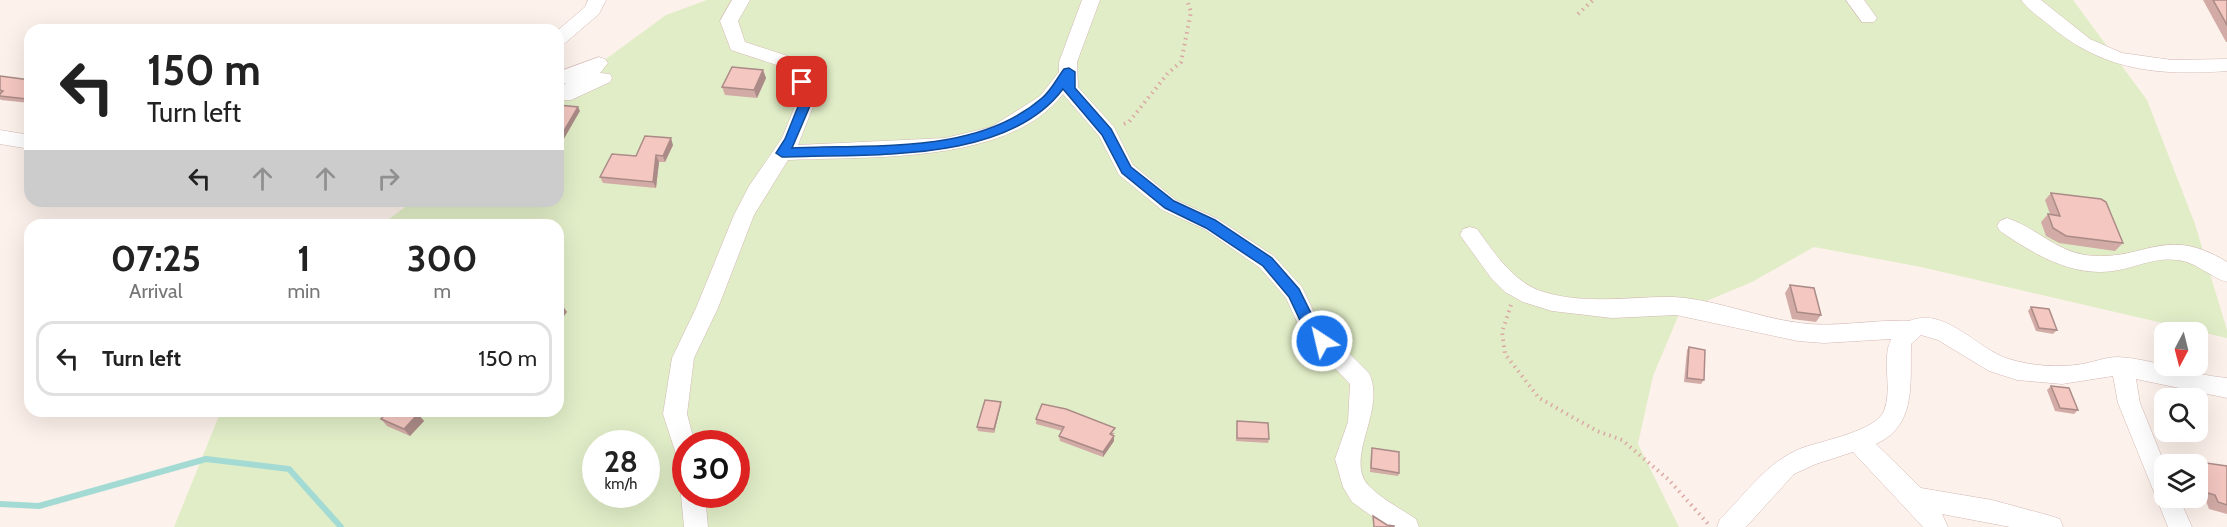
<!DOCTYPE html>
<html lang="en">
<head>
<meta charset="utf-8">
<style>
  :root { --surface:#fff; --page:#f2f2f2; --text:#222; --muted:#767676; --line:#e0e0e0 }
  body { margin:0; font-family:Cabin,sans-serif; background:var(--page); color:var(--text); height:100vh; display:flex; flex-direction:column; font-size:22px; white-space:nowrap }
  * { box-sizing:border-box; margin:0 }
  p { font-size:20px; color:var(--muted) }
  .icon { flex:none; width:33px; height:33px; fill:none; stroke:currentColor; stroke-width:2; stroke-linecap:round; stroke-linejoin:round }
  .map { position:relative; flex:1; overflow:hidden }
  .drawer { position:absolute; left:24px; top:219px; width:540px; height:198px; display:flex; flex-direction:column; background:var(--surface); border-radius:18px; box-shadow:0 6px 24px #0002 }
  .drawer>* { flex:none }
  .hud { position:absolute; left:24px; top:24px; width:540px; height:183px; border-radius:18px; box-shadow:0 6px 24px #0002; background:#fff; color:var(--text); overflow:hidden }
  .needle { width:39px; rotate:187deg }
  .controls { position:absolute; left:2154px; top:322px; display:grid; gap:12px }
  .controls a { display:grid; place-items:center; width:54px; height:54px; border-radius:12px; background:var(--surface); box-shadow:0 6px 24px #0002; font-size:30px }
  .speed { position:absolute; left:582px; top:430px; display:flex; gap:12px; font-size:30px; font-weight:700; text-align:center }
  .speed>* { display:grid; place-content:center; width:78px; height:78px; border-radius:50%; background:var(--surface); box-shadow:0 6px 24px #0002; line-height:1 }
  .speed small { font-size:15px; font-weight:400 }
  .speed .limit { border:9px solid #d22; background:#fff; color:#111 }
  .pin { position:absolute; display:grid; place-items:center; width:51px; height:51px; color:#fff; margin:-26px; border-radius:12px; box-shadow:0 3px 9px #0006 }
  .me { position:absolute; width:66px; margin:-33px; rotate:325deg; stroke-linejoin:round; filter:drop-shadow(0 0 4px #0008) }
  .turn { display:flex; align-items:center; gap:21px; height:126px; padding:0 24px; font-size:27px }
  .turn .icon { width:78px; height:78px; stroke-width:2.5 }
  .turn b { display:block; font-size:42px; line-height:51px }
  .lanes { display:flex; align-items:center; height:57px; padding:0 24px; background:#0003; justify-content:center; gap:30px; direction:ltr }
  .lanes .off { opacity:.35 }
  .eta { display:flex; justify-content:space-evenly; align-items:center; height:102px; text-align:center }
  .eta b { font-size:36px; font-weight:700; line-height:42px }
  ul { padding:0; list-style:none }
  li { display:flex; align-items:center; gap:18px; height:75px; margin:0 12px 9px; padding:0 12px; border:3px solid var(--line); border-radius:18px }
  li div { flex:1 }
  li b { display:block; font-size:22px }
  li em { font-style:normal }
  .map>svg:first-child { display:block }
  .green { fill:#e1edc7; fill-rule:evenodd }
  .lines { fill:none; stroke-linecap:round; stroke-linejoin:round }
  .stream { stroke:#a3dbd4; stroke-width:6 }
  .minor-casing { stroke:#d3b7b2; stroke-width:1 }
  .path { stroke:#daa9a3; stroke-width:4; stroke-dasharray:1.5 4.5; stroke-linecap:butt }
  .minor { fill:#fff; fill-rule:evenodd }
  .wall { fill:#d2aba6 }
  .shaded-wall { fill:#ab8b87 }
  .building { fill:#f4c7c1; stroke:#ab8b87; stroke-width:1.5 }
  .route { fill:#1a73e8; stroke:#114b97; stroke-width:1.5 }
</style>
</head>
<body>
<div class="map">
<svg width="2227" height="527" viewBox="0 0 2227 527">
  <rect width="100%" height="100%" fill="#fdf1eb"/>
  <path class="green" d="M707 0H2073L2147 100 2195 224 2227 330V338L1921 267 1814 247 1752 282 1680 312 1653 376 1638 444 1679 527H174L221 411H558V225H381L413 201H558V94L666 15ZM596 444H646V495H596ZM686 444H736V495H686Z"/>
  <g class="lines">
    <path class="stream" d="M0 504 39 506 206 459 289 469 341 527"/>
    <g class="minor-casing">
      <path id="minor" d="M588 0H606L599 14 564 44 558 46V30L585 7Z
        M732 0H750L738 21 745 42 803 61 806 65 816 99 798 145 945 138 991 127 1040 96 1059 72V62L1082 0H1100L1077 62 1078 87 1114 127 1133 165 1176 200 1218 219 1274 256 1302 287 1319 323 1369 373C1387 410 1343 459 1369 486 1382 499 1401 509 1416 519L1419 527H1387L1352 502 1343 487 1335 459 1348 422 1350 384 1303 335 1286 298 1260 268 1204 229 1162 210 1119 175 1099 136 1063 94C1009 165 869 156 788 160L754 215 718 308 694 358 687 414 695 444H686V463L678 460 663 414 672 358 696 308 734 215 749 186 782 138 798 99 789 69 731 50 720 21Z
        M1846 0H1864L1877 18 1874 22H1862Z
        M2021 0H2041L2090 39 2122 53 2172 60 2227 59V71C2158 76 2103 71 2049 25 2040 17 2028 10 2021 0Z
        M599 57 605 59 608 63 600 73 610 74 612 78 610 82 571 100H558V90L566 83 558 85V72Z
        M0 130 30 135V149L0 144Z
        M2007 218C2035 227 2055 250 2085 255 2143 263 2164 223 2227 262V282C2209 277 2197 262 2177 260 2157 257 2138 266 2119 270 2075 279 2035 255 2000 231L1997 226 2000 221Z
        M1470 227 1477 229C1494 252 1511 279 1538 290 1582 306 1630 296 1674 297 1714 299 1759 318 1800 323 1836 328 1873 319 1909 321 1946 306 1976 349 2009 359 2032 366 2059 368 2082 364 2094 362 2106 357 2118 357 2155 359 2190 375 2227 378V398L2136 379 2140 403 2165 465 2164 498H2179L2192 527H2168L2118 403 2113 376 2062 384 2017 380 1989 371 1938 340 1921 335 1911 344C1910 382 1917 426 1876 444L1921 488 1992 500 2051 516 2060 519 2063 527H2010L1942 514 1948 527H1923L1853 452 1816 464 1794 474 1746 527H1717L1720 519C1747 493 1766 462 1802 448 1821 441 1876 431 1884 411 1893 389 1881 360 1891 339L1824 343 1798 341 1676 315 1612 318 1552 311 1523 302 1505 292 1491 278 1460 235 1463 229Z
        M684 487 686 495H705L708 527H684L681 495Z"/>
    </g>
    <path class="path" d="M1578 14 1593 0
      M1124 124 1129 122 1168 73 1181 62 1191 12 1187 0
      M1511 305 1502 332 1505 354 1539 398 1597 431 1622 440 1669 480 1709 525"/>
    <use href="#minor" class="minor"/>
  </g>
  <path class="wall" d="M2203 0H2227V42H2226Z
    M763 70 766 78 757 98 725 95 722 87Z
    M0 76 30 80V103L1 100 0 99Z
    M673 145 665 162H659L656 188 603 183 600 177 636 156Z
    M2051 193 2123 243 2115 251 2059 243 2046 236 2041 222 2048 214H2050L2045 200Z
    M1790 285 1821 315 1816 322 1792 319 1785 293Z
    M2031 307 2057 330 2053 334 2036 331 2028 311Z
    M1689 347 1704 380 1701 384 1684 382 1687 350Z
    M2051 386 2078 410 2074 414 2055 411 2047 390Z
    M1001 405 994 433 978 431 977 427Z
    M418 414 424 421 410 436 387 426 381 419Z
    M1036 419 1115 433 1113 435 1114 441 1103 457 1060 441 1059 436 1062 431 1036 424Z
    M1237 421 1269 439 1268 443 1236 441Z
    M1372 448 1399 473 1398 476 1370 472 1371 452Z
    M2185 460 2227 466V514L2209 509 2206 501 2194 498H2198V465H2179Z"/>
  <path class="shaded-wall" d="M763 70 766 78 757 98 754 90Z
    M578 107 580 111 558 149V141Z
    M671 138 673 145 665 162 663 156Z
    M656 155 659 162 656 188 653 182Z
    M563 306 567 312 558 324V314Z
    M1001 402V405L994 433V429Z
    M418 414 424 421 410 436 404 429Z
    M1114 436V441L1103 457V452Z"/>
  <path class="building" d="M2213 0H2227V25Z
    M732 67 763 70 754 90 722 87Z
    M0 76 30 80V97L27 99 0 96V94L3 91 0 90Z
    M558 105 578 107 558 141Z
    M645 136 671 138 663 156 656 155 653 182 600 177 612 154 636 156Z
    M2051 193 2101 199 2106 202 2123 243 2066 236 2053 228 2048 214 2060 216Z
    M1790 285 1814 288 1821 315 1797 312Z
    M558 304 563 306 558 314Z
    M2031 307 2049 309 2057 330 2039 328Z
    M1689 347 1705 350 1704 380 1687 378Z
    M2051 386 2069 388 2078 410 2060 408Z
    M985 400 1001 402 994 429 977 427Z
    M1042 404 1066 409 1115 428 1110 434 1114 436 1103 452 1059 436 1064 427 1036 419Z
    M388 411H411L418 414 404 429 381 419Z
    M1237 421 1268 423 1269 439 1237 438Z
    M1372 448 1399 452V473L1371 468Z
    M2185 460 2227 466V505L2218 502 2215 495 2198 490V465H2187Z
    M1373 516 1387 525 1394 526V527H1374Z"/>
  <path class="route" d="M1069 68 1075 72V88L1111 129 1131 167 1174 201 1215 220 1272 258 1299 289 1317 325 1329 341 1327 345H1317L1306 333 1289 297 1263 266 1206 228 1165 208 1122 173 1102 135 1063 89C1006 165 868 153 782 157L776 153 785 139 801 99 796 82 798 79H807L813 99 792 148C873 144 977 155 1042 98 1051 91 1057 78 1064 69Z"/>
</svg>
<div class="controls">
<a><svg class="needle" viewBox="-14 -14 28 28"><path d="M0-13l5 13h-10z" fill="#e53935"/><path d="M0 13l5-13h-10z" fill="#767676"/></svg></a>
<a><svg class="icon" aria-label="search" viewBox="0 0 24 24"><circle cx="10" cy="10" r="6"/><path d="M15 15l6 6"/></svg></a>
<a><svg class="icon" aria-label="layers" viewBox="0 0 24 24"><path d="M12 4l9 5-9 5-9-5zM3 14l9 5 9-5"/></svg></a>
</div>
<div class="speed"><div>28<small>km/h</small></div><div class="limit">30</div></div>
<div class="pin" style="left:802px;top:82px;background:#d93025"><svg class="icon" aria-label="arrive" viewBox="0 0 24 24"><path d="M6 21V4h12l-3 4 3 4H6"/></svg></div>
<svg class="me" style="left:1322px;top:341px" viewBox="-20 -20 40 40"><circle r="17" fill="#1a73e8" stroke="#fff" stroke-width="3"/><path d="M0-11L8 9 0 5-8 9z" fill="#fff"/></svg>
<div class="hud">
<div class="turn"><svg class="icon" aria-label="left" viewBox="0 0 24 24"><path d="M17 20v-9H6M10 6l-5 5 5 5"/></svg><div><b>150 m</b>Turn left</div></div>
<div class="lanes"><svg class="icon" aria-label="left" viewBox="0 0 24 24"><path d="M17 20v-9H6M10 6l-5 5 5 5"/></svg><svg class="icon off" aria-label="ahead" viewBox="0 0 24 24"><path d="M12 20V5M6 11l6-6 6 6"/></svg><svg class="icon off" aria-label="ahead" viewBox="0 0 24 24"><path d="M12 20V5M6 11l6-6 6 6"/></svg><svg class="icon off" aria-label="right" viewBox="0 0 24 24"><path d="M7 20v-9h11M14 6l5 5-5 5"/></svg></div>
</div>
<section class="drawer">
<div class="eta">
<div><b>07:25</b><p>Arrival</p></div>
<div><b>1</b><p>min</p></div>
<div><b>300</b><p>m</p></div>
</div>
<ul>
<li><svg class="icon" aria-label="left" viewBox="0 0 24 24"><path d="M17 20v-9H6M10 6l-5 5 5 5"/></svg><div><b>Turn left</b></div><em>150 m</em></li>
</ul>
</section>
</div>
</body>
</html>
